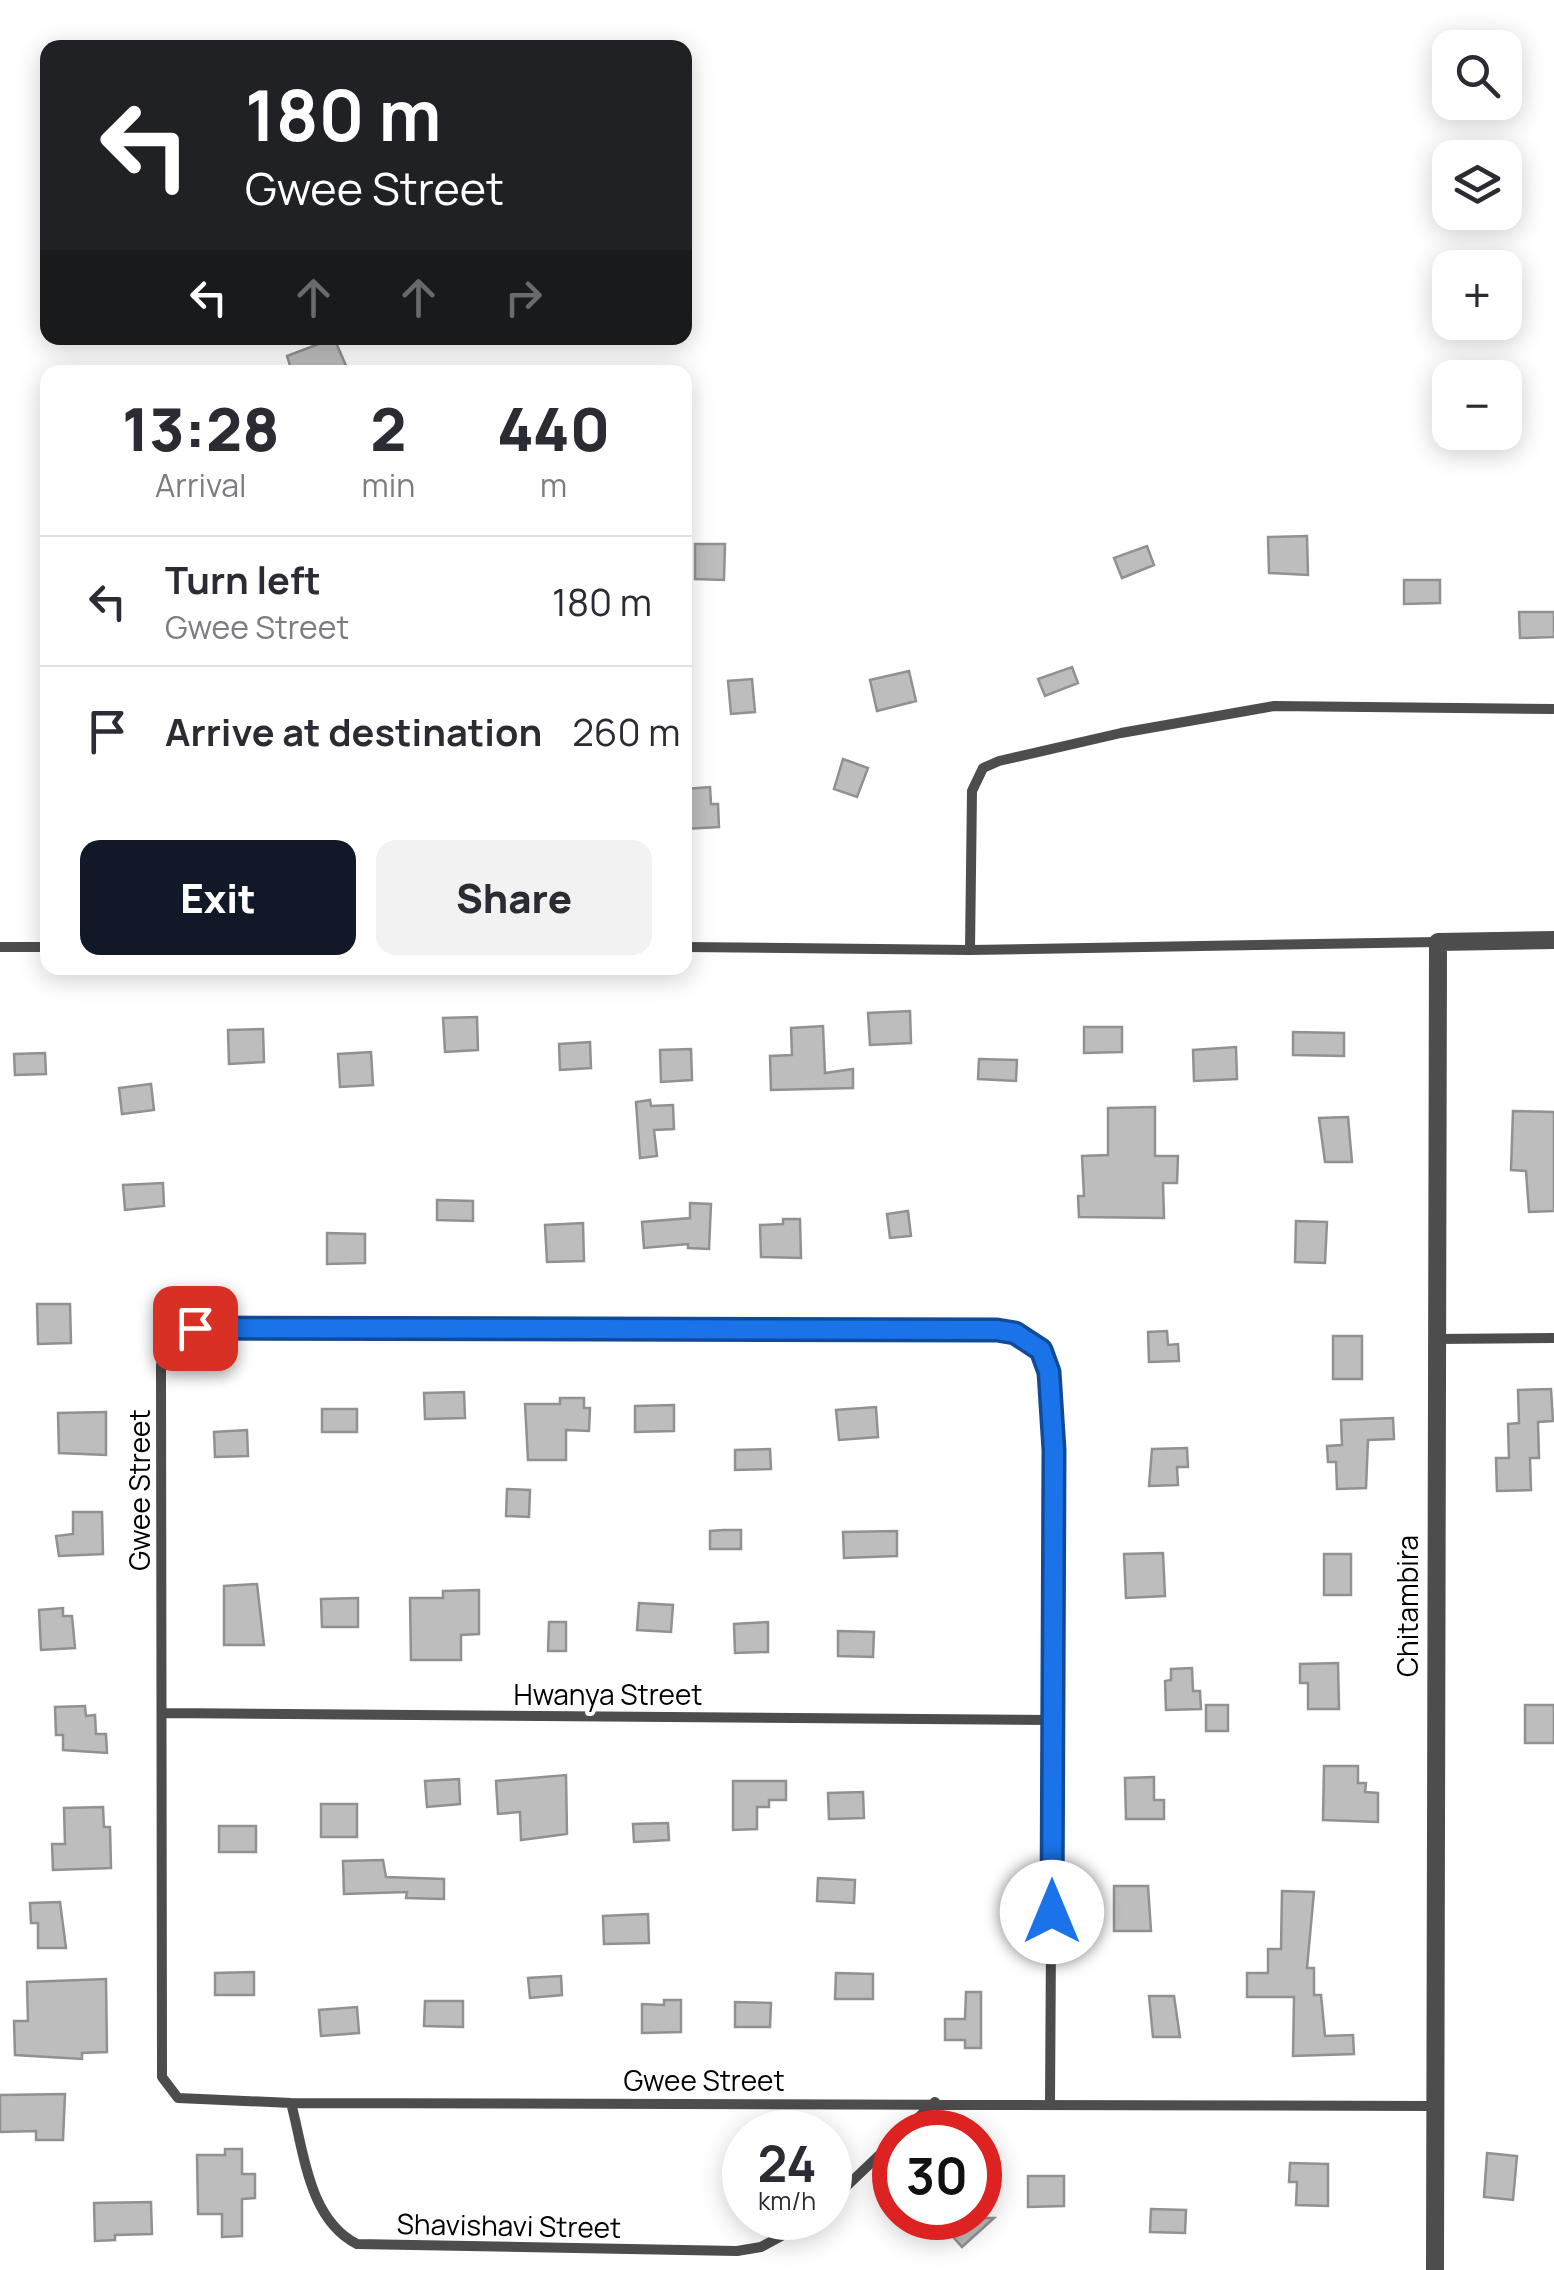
<!DOCTYPE html>
<html lang="en">
<head>
<meta charset="utf-8">
<style>
  :root { --surface:#fff; --page:#f2f2f3; --text:#2b2b33; --muted:#7c7c81; --line:#e1e1e2; --accent:#111827 }
  body { margin:0; font-family:Manrope,sans-serif; background:var(--page); color:var(--text); height:100vh; display:flex; flex-direction:column; font-size:38px; white-space:nowrap }
  * { box-sizing:border-box; margin:0 }
  p { font-size:32px; color:var(--muted) }
  .icon { flex:none; width:55px; height:55px; fill:none; stroke:currentColor; stroke-width:2; stroke-linecap:round; stroke-linejoin:round }
  .map { position:relative; flex:1; overflow:hidden }
  .panel { position:absolute; left:40px; top:365px; width:652px; height:610px; display:flex; flex-direction:column; background:var(--surface); border-radius:20px; box-shadow:0 5px 25px #0003 }
  .panel>* { flex:none }
  .hud { position:absolute; left:40px; top:40px; width:652px; height:305px; border-radius:20px; box-shadow:0 5px 25px #0003; background:#202124; color:#fff; overflow:hidden }
  .controls { position:absolute; left:1432px; top:30px; display:grid; gap:20px }
  .controls a { display:grid; place-items:center; width:90px; height:90px; border-radius:20px; background:var(--surface); box-shadow:0 5px 25px #0003; font-size:50px }
  .speed { position:absolute; left:722px; top:2110px; display:flex; gap:20px; font-size:50px; font-weight:700; text-align:center }
  .speed>* { display:grid; place-content:center; width:130px; height:130px; border-radius:50%; background:var(--surface); box-shadow:0 5px 25px #0003; line-height:1 }
  .speed small { font-size:25px; font-weight:400 }
  .speed .limit { border:15px solid #d22; background:#fff; color:#111 }
  .pin { position:absolute; display:grid; place-items:center; width:85px; height:85px; color:#fff; margin:-42px; border-radius:20px; box-shadow:0 5px 15px #0006 }
  .me { position:absolute; width:110px; margin:-55px; rotate:0deg; stroke-linejoin:round; filter:drop-shadow(0 0 8px #0008) }
  .turn { display:flex; align-items:center; gap:35px; height:210px; padding:0 40px; font-size:45px }
  .turn .icon { width:130px; height:130px; stroke-width:2.5 }
  .turn b { display:block; font-size:70px; line-height:85px }
  .lanes { display:flex; align-items:center; height:95px; padding:0 40px; background:#0003; justify-content:center; gap:50px; direction:ltr }
  .lanes .off { opacity:.35 }
  .eta { display:flex; justify-content:space-evenly; align-items:center; height:170px; text-align:center }
  .eta b { font-size:60px; font-weight:800; line-height:70px }
  .primary-button { display:flex; gap:20px; margin-top:auto; padding:20px 40px }
  .primary-button a { flex:1; height:115px; border-radius:20px; background:var(--accent); color:#fff; font-size:40px; font-weight:800; line-height:115px; text-align:center }
  .primary-button a+a { background:var(--page); color:var(--text) }
  ul { padding:0; list-style:none }
  li { display:flex; align-items:center; gap:30px; height:130px; padding:0 40px; border-top:2px solid var(--line) }
  li div { flex:1 }
  li b { display:block; font-size:38px }
  li em { font-style:normal }
  .map>svg:first-child { display:block }
  .building { fill:#bdbdbd; stroke:#919191; stroke-width:2.5 }
  .lines { fill:none; stroke-linecap:round; stroke-linejoin:round }
  .minor { stroke:#4d4d4d; stroke-width:10 }
  .tertiary { stroke:#4d4d4d; stroke-width:18 }
  .route-casing { stroke:#114b97; stroke-width:25 }
  .route { stroke:#1a73e8; stroke-width:18 }
  .labels { text-anchor:middle; dominant-baseline:central; stroke-width:8; stroke-linejoin:round; paint-order:stroke }
  .street-label { font-size:28px; fill:#000; stroke:#fff }
</style>
</head>
<body>
<div class="map">
<svg width="1554" height="2270" viewBox="0 0 1554 2270">
  <rect width="100%" height="100%" fill="#fff"/>
  <path class="building" d="M334 338 347 368 292 372 287 356Z
    M1307 536 1308 575 1269 573 1268 537Z
    M695 544H725L724 580 695 579Z
    M1147 546 1154 565 1122 578 1114 558Z
    M1404 580H1440V603L1404 604Z
    M1519 612H1554V637L1520 638Z
    M1072 667 1078 683 1045 696 1038 679Z
    M909 671 916 701 877 711 870 680Z
    M752 679 755 712 731 714 728 681Z
    M843 759 868 768 857 797 834 789Z
    M710 787 711 804H718L719 827 685 829V789Z
    M910 1011 911 1043 870 1045 868 1013Z
    M477 1017 478 1050 445 1052 443 1018Z
    M823 1026 825 1073 853 1069V1088L771 1090 770 1056 792 1055 791 1028Z
    M1084 1027H1122V1052L1084 1053Z
    M263 1029 264 1062 229 1064 228 1030Z
    M1293 1032 1344 1033V1056L1293 1055Z
    M590 1042 591 1068 560 1070 559 1044Z
    M1236 1047 1237 1079 1194 1081 1193 1050Z
    M691 1049 692 1080 661 1082 660 1050Z
    M371 1052 373 1085 340 1087 338 1054Z
    M45 1053 46 1074 15 1075 14 1054Z
    M979 1059 1017 1060 1016 1081 978 1079Z
    M151 1084 154 1110 122 1114 119 1088Z
    M650 1100 651 1106 673 1105 674 1129 654 1130 657 1156 640 1158 636 1102Z
    M1155 1107V1156H1178L1177 1183H1163L1164 1218 1079 1217 1078 1196H1084L1082 1156 1108 1155V1108Z
    M1513 1111 1554 1112V1211L1529 1212 1526 1171 1511 1170Z
    M1348 1117 1352 1162H1325L1319 1118Z
    M163 1183 164 1206 125 1210 123 1185Z
    M437 1200 473 1201V1221L437 1220Z
    M690 1203 711 1204 709 1249 688 1248V1244L644 1248 642 1222 690 1218Z
    M908 1211 911 1236 890 1238 887 1214Z
    M783 1219H800L801 1258 761 1257 760 1225 783 1224Z
    M1296 1221 1327 1222 1325 1263 1295 1262Z
    M583 1223 584 1261 547 1262 545 1225Z
    M327 1233 365 1234V1263L327 1264Z
    M37 1304H70L71 1343 38 1344Z
    M1167 1331 1168 1345 1178 1344 1179 1361 1149 1362 1148 1332Z
    M1333 1336H1362V1379H1333Z
    M1551 1389 1553 1421 1538 1422 1539 1458H1530L1531 1490 1497 1491 1496 1458H1509L1508 1424 1519 1423 1518 1390Z
    M464 1392 465 1418 425 1419 424 1393Z
    M560 1398H584V1408H590L589 1431 566 1430V1460H528L525 1404H560Z
    M674 1405V1431L635 1432V1406Z
    M876 1407 878 1437 839 1440 836 1410Z
    M322 1409H357V1432H322Z
    M106 1412V1455L59 1453 58 1413Z
    M1393 1418 1394 1439 1368 1440 1366 1488 1337 1489 1336 1462H1328L1327 1446 1342 1445 1341 1420Z
    M247 1430 248 1456 215 1457 214 1432Z
    M1187 1448 1188 1467H1177L1178 1485 1149 1486 1152 1449Z
    M770 1449 771 1469 735 1470V1450Z
    M507 1489 530 1490 529 1517 506 1516Z
    M73 1512H102L103 1554 59 1556 56 1536 73 1534Z
    M724 1530H741V1549H710V1531Z
    M897 1531V1556L844 1558 843 1532Z
    M1163 1553 1165 1596 1126 1598 1124 1554Z
    M1324 1554H1351V1595H1324Z
    M257 1584 264 1645H224V1586Z
    M479 1590V1634L461 1635V1660H411L410 1598H443V1591Z
    M358 1598V1627H322L321 1599Z
    M639 1603 673 1605 671 1632 637 1630Z
    M63 1608V1616H72L75 1648 41 1650 39 1610Z
    M549 1622H566V1651H548Z
    M768 1622V1652L735 1653 734 1624Z
    M838 1631 874 1632 873 1657 838 1656Z
    M1338 1663 1339 1709H1308V1683H1300V1664Z
    M1192 1668 1193 1691H1200L1201 1709 1166 1710 1165 1681 1171 1680V1669Z
    M1206 1705H1228V1731H1206Z
    M1525 1705H1554V1743H1525Z
    M85 1706 86 1716 95 1715 96 1734H106L107 1753 63 1750V1735H56L55 1707Z
    M1324 1766H1358V1783H1366L1365 1792 1378 1793V1822L1323 1820Z
    M566 1775 567 1834 521 1840 520 1812 498 1814 496 1781Z
    M1154 1777V1800H1164V1819H1126L1125 1778Z
    M459 1779 460 1804 427 1807 425 1781Z
    M733 1781H786V1800H769V1807H757V1829L733 1830Z
    M863 1792 864 1818 829 1819 828 1793Z
    M321 1804H357V1837H321Z
    M103 1807 104 1827H110L111 1868 53 1870 52 1844H65L64 1808Z
    M668 1823 669 1840 634 1842 633 1824Z
    M219 1826H256V1852H219Z
    M383 1860 386 1877 444 1879V1899L406 1898 407 1892 344 1894 343 1861Z
    M818 1878 855 1880 854 1903 817 1901Z
    M1114 1886H1148L1151 1931H1114Z
    M1282 1891 1314 1892 1307 1968H1314V1995H1321L1325 2036 1353 2035 1354 2054 1293 2056 1294 1997H1247V1973H1268V1949H1281Z
    M60 1902 66 1948H38V1923H31L30 1903Z
    M648 1914 649 1943 604 1944 603 1916Z
    M254 1972V1995H215V1973Z
    M836 1973 873 1974V1999H835Z
    M561 1976 562 1995 530 1998 528 1978Z
    M106 1979 107 2052 82 2053V2059L15 2055 14 2021H28L27 1982Z
    M966 1992H981V2048H965V2040H945V2019H965Z
    M1149 1996H1174L1180 2037H1153Z
    M664 2000H681V2032L642 2033V2004L664 2005Z
    M425 2001H463V2027L424 2026Z
    M735 2002 771 2003 770 2027H735Z
    M357 2007 359 2033 321 2036 319 2010Z
    M65 2094 63 2140H36V2131L0 2132V2095Z
    M225 2149H242V2174H255V2198L242 2199V2236L222 2237V2214H198L197 2155H225Z
    M1487 2153 1517 2156 1513 2200 1484 2197Z
    M1290 2163 1328 2164V2206L1296 2205 1297 2182H1289Z
    M1028 2176H1064V2206L1028 2207Z
    M151 2202 152 2234 115 2235V2240L95 2241 94 2203Z
    M1151 2209 1186 2210 1185 2233 1150 2232Z
    M962 2218H994L962 2247 948 2231Z"/>
  <g class="lines">
    <path class="minor" d="M0 947H48
      M685 947 970 950 1438 942
      M970 950 972 791 983 768 999 761 1121 733 1274 706 1554 709
      M1436 1339 1554 1338
      M163 1713 1053 1720
      M291 2103C304 2151 308 2219 357 2244L737 2251 761 2247 814 2218
      M1050 2104 1054 1450C1051 1395 1064 1343 997 1330L195 1328 168 1346 161 1365 162 2077 178 2098 291 2103 1432 2106
      M903 2132 935 2102
      M830 2202 895 2140"/>
    <path class="tertiary" d="M1435 2270 1438 942 1554 940"/>
  </g>
  <g class="lines">
    <g class="route-casing">
      <path id="route" d="M195 1328 997 1330 1015 1333 1041 1350 1049 1372 1054 1450 1052 1912"/>
    </g>
    <use href="#route" class="route"/>
  </g>
  <g class="labels">
    <g class="street-label">
      <text transform="translate(139 1490) rotate(-90)">Gwee Street</text>
      <text transform="translate(1407 1606) rotate(-90)">Chitambira</text>
      <text x="608" y="1694">Hwanya Street</text>
      <text x="704" y="2080">Gwee Street</text>
      <text transform="translate(509 2225) rotate(1)">Shavishavi Street</text>
    </g>
  </g>
</svg>
<div class="controls">
<a><svg class="icon" aria-label="search" viewBox="0 0 24 24"><circle cx="10" cy="10" r="6"/><path d="M15 15l6 6"/></svg></a>
<a><svg class="icon" aria-label="layers" viewBox="0 0 24 24"><path d="M12 4l9 5-9 5-9-5zM3 14l9 5 9-5"/></svg></a>
<a>+</a>
<a>−</a>
</div>
<div class="speed"><div>24<small>km/h</small></div><div class="limit">30</div></div>
<div class="pin" style="left:195px;top:1328px;background:#d93025"><svg class="icon" aria-label="arrive" viewBox="0 0 24 24"><path d="M6 21V4h12l-3 4 3 4H6"/></svg></div>
<svg class="me" style="left:1052px;top:1912px" viewBox="-20 -20 40 40"><circle r="19" fill="#fff"/><path d="M0-13L10 11 0 6-10 11z" fill="#1a73e8"/></svg>
<div class="hud">
<div class="turn"><svg class="icon" aria-label="left" viewBox="0 0 24 24"><path d="M17 20v-9H6M10 6l-5 5 5 5"/></svg><div><b>180 m</b>Gwee Street</div></div>
<div class="lanes"><svg class="icon" aria-label="left" viewBox="0 0 24 24"><path d="M17 20v-9H6M10 6l-5 5 5 5"/></svg><svg class="icon off" aria-label="ahead" viewBox="0 0 24 24"><path d="M12 20V5M6 11l6-6 6 6"/></svg><svg class="icon off" aria-label="ahead" viewBox="0 0 24 24"><path d="M12 20V5M6 11l6-6 6 6"/></svg><svg class="icon off" aria-label="right" viewBox="0 0 24 24"><path d="M7 20v-9h11M14 6l5 5-5 5"/></svg></div>
</div>
<section class="panel">
<div class="eta">
<div><b>13:28</b><p>Arrival</p></div>
<div><b>2</b><p>min</p></div>
<div><b>440</b><p>m</p></div>
</div>
<ul>
<li><svg class="icon" aria-label="left" viewBox="0 0 24 24"><path d="M17 20v-9H6M10 6l-5 5 5 5"/></svg><div><b>Turn left</b><p>Gwee Street</p></div><em>180 m</em></li>
<li><svg class="icon" aria-label="arrive" viewBox="0 0 24 24"><path d="M6 21V4h12l-3 4 3 4H6"/></svg><div><b>Arrive at destination</b></div><em>260 m</em></li>
</ul>
<div class="primary-button"><a>Exit</a><a>Share</a></div>
</section>
</div>
</body>
</html>
